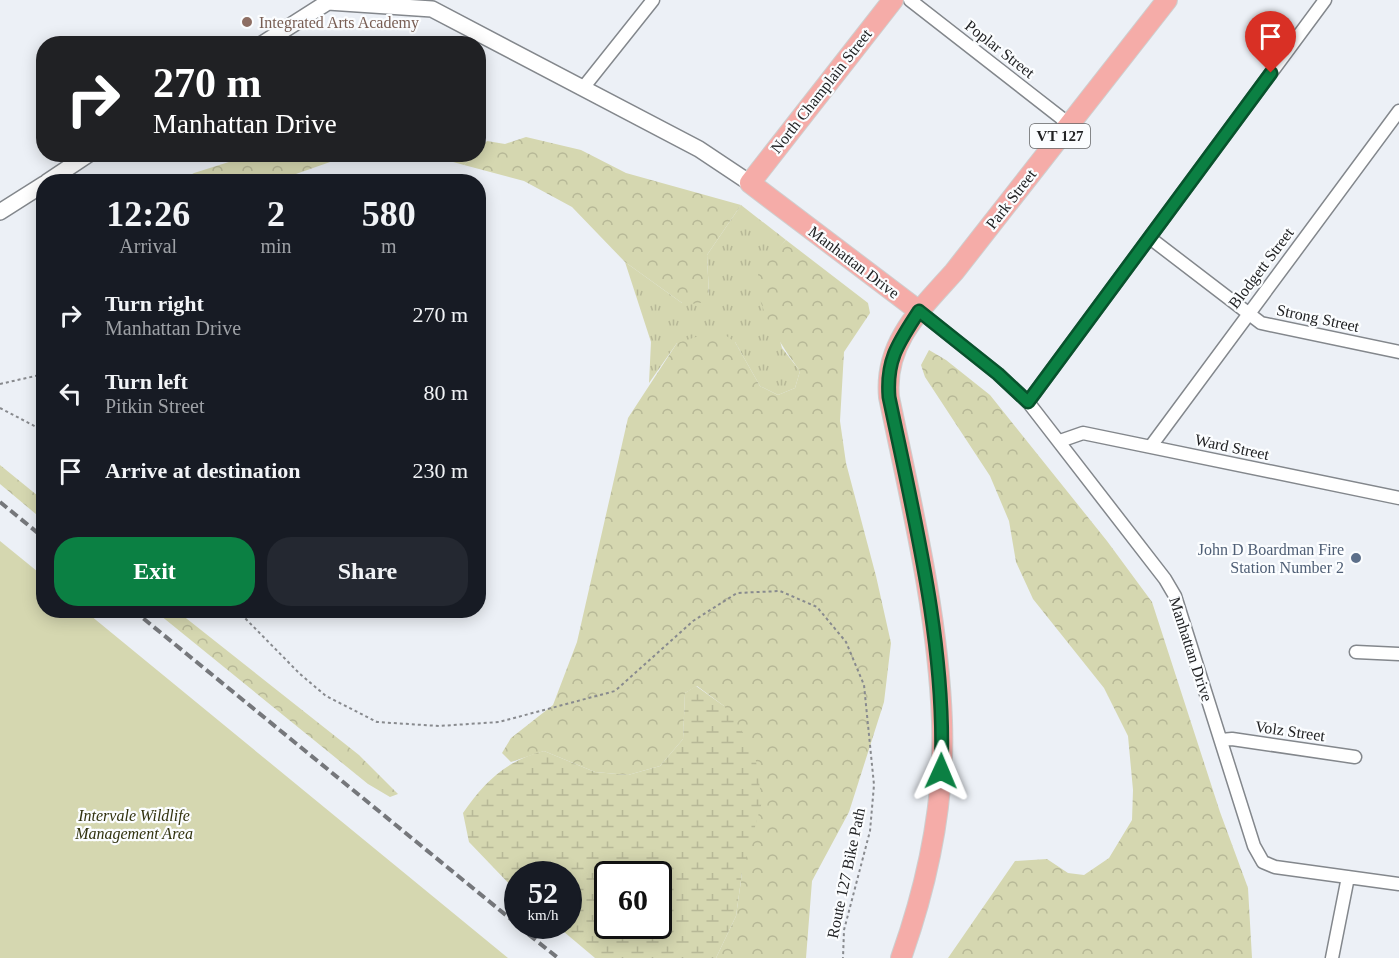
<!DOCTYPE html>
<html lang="en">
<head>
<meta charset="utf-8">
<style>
  :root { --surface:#171b24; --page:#242831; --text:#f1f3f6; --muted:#9ea1a6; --accent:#0b8043 }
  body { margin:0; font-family:Georgia,serif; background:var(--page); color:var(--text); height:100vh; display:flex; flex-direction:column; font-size:22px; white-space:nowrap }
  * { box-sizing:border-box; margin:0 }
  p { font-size:20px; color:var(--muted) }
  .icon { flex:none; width:33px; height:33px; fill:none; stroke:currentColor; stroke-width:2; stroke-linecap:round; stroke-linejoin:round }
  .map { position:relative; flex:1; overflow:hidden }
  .sheet { position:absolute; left:36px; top:174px; width:450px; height:444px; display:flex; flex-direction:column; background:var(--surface); border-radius:24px; box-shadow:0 3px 15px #0003 }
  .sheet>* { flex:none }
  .guide { position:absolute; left:36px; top:36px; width:450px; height:126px; border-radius:24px; box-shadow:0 3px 15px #0003; background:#202124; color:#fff; overflow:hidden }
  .speed { position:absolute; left:504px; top:861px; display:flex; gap:12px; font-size:30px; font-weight:700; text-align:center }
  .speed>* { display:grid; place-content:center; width:78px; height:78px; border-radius:50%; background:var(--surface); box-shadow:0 3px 15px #0003; line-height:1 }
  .speed small { font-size:15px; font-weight:400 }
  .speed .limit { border:3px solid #111; border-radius:9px; background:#fff; color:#111 }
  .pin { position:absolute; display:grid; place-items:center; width:51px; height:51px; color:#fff; margin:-62px -26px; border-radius:50% 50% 50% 0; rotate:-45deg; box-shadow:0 0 6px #0007 }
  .pin .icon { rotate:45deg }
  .me { position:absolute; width:66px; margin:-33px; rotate:1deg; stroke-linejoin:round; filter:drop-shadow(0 0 4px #0008) }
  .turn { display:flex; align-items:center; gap:21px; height:126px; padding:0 18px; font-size:27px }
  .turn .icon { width:78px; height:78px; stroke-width:2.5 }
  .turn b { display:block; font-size:42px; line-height:51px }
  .eta { display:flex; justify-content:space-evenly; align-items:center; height:102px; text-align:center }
  .eta b { font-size:36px; font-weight:700; line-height:42px }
  .button { display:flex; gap:12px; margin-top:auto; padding:12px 18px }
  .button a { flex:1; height:69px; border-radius:24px; background:var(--accent); color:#fff; font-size:24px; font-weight:700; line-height:69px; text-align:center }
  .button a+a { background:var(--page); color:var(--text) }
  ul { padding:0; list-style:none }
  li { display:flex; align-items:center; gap:18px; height:78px; padding:0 18px }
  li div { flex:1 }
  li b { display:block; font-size:22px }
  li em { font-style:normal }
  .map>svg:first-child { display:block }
  .grass { fill:url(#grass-tufts) }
  .forest { fill:url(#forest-crowns) }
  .wetland { fill:url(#wetland-marsh); fill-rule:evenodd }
  .green { fill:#d5d7b0 }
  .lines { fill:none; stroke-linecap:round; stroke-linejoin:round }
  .minor-casing { stroke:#83878c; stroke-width:15 }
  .tertiary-casing { stroke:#83878c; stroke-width:18 }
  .primary-casing { stroke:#cecfcf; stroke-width:22 }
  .path { stroke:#888a8e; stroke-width:2; stroke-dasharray:3 3; stroke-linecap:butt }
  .minor { stroke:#fff; stroke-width:12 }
  .tertiary { stroke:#fff; stroke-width:15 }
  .primary { stroke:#f5aca8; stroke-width:20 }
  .rail { stroke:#75777b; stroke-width:4; stroke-dasharray:9 4.5; stroke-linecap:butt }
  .route-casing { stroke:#07532c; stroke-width:15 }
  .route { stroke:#0b8043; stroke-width:10 }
  .education-dot { fill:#8d6e63; stroke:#fbfdff; stroke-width:2 }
  .service-dot { fill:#5c6f8a; stroke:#fbfdff; stroke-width:2 }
  .labels { text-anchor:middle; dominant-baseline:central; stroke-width:4.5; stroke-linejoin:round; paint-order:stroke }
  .shield { fill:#fbfdff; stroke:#636466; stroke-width:1.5 }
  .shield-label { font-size:15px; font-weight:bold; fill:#222325 }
  .education-label { font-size:16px; fill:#785e54; stroke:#fbfdff; text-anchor:start }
  .street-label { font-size:16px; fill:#222325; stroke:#fbfdff }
  .service-label { font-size:16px; fill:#4e5e75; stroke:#fbfdff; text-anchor:end }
  .park-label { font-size:16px; font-style:italic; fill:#31320e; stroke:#fbfdff }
</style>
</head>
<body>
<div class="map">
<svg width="1399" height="958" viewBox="0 0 1399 958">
  <defs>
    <pattern id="grass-tufts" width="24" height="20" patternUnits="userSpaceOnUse" patternTransform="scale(1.5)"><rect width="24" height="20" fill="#d5d7b0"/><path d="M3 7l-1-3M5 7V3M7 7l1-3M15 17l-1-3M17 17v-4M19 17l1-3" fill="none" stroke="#b7b897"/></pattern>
    <pattern id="forest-crowns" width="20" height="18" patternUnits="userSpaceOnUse" patternTransform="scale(1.5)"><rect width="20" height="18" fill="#d5d7b0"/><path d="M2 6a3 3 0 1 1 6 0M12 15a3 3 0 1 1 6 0" fill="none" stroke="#b7b897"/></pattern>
    <pattern id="wetland-marsh" width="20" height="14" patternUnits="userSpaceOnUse" patternTransform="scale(1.5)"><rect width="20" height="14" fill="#d5d7b0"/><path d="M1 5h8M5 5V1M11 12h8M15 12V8" fill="none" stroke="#b7b897"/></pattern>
  </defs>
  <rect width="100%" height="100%" fill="#ecf0f6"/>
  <path class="grass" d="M428 155H474L464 165Z
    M741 205 786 240 760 270 782 348 800 371 795 388 778 395 760 386 735 342 677 343 649 383 651 342 625 262 682 303 709 295 707 255Z"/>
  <path class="forest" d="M526 137 581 150 626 173 741 205 707 255 709 296 699 304 682 303 625 262 572 207 524 181 464 165 474 155 478 154 479 150 487 141 505 144Z
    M251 155V154L350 155 276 181H180L194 173Z
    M786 240 868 303 870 313 844 352 840 421 846 463 876 576 891 643 884 702 849 812 812 881 806 958H716L736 916 742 873 724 706 697 686 685 693 683 739 660 766 628 775 595 772 544 751 511 762 502 753 511 738 553 705 577 642 628 418 677 343 718 330 735 342 760 386 778 395 795 388 800 371C783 348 750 301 759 271 763 261 779 248 786 240Z
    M929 350 946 360 990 395 1107 541 1152 602 1220 812 1248 888 1252 958H948L1015 861 1047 859 1068 873 1084 875 1109 858 1132 820 1133 790 1128 736 1104 688 1033 599 1016 562 1009 521 990 476 925 377 921 365Z
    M0 465 43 500V520L0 484Z
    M155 611H177L359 755 398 794 390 797 368 784Z"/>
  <path class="wetland" d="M696 686 724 706 754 748 762 802 742 873 736 916 716 958H595L557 926H568V874H518L517 892 469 842 463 813C484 782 507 760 544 751L595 772 628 775 660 766 683 739 685 693ZM608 874H658V926H608Z"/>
  <path class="green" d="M0 541 43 576 44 610 85 611 508 958H0Z"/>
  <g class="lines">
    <g class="minor-casing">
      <path id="minor" d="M910 0 1069 124
        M583 88 653 0
        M1150 238 1261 323 1399 352
        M919 311 998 374 1028 402 1165 579 1175 596 1254 846 1263 862 1275 867 1399 884
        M1028 402 1325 0
        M1060 441 1083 433 1399 498
        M1151 446 1399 111
        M1356 652 1399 654
        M1221 740 1232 739 1355 757
        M1332 958 1348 877"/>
    </g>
    <g class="tertiary-casing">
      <path id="tertiary" d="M262 44 328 2 432 9 699 149 750 183
        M47 182 89 154
        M0 212 44 184"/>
    </g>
    <g class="primary-casing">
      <path id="primary" d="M893 0 750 183 919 311
        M901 958C928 882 945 802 942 721 938 613 911 503 889 397 884 343 920 310 954 272L1167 0"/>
    </g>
    <path class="path" d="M0 384 44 374
      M0 408 44 431
      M237 610 300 674 326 696 377 722 439 726 499 722 615 691 693 621 737 593 780 591 817 607 846 642 864 685 874 785 870 831 844 930 843 958"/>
    <use href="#minor" class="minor"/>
    <use href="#tertiary" class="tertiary"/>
    <use href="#primary" class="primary"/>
    <path class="rail" d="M0 502 44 538
      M133 610 518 925
      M518 926 558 958"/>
  </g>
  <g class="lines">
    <g class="route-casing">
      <path id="route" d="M941 771C947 649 914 517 889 397 886 359 899 342 919 311L998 374 1028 402 1271 73"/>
    </g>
    <use href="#route" class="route"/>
  </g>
  <circle class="education-dot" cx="247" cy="22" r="6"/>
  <circle class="service-dot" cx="1356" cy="558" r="6"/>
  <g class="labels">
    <rect class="shield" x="1030" y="124" width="60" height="24" rx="4.5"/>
    <g class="shield-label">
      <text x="1060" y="136">VT 127</text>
    </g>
    <g class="education-label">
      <text x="259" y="22">Integrated Arts Academy</text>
    </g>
    <g class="street-label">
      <text transform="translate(1000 49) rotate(38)">Poplar Street</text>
      <text transform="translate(821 91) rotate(-52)">North Champlain Street</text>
      <text transform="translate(1011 199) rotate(-52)">Park Street</text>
      <text transform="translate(854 262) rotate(37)">Manhattan Drive</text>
      <text transform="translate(1261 268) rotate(-53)">Blodgett Street</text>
      <text transform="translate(1318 318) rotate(12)">Strong Street</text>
      <text transform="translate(1232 447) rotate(12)">Ward Street</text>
      <text transform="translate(1191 649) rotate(72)">Manhattan Drive</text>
      <text transform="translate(1290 731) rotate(8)">Volz Street</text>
      <text transform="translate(846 873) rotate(-78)">Route 127 Bike Path</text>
    </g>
    <g class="service-label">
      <text x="1344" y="549">John D Boardman Fire<tspan x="1344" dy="18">Station Number 2</tspan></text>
    </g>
    <g class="park-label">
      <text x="134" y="815">Intervale Wildlife<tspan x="134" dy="18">Management Area</tspan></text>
    </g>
  </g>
</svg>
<div class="speed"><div>52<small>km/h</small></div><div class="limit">60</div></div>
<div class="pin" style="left:1271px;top:73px;background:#d93025"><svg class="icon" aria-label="arrive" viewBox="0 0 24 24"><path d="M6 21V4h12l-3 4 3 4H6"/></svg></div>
<svg class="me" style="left:941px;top:771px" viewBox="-20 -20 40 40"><path d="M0-17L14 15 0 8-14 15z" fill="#0b8043" stroke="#fff" stroke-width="4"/></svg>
<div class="guide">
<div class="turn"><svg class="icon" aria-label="right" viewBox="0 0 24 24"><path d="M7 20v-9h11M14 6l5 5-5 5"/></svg><div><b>270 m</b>Manhattan Drive</div></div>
</div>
<section class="sheet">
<div class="eta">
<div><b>12:26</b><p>Arrival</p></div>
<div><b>2</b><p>min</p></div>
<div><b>580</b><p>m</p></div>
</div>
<ul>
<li><svg class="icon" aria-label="right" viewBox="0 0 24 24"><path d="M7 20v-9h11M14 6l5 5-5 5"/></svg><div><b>Turn right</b><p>Manhattan Drive</p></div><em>270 m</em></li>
<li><svg class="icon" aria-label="left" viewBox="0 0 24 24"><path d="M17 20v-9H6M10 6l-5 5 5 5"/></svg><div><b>Turn left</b><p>Pitkin Street</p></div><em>80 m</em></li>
<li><svg class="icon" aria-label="arrive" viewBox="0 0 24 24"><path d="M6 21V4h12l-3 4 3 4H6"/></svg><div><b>Arrive at destination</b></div><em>230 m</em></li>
</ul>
<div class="button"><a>Exit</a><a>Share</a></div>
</section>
</div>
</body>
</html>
